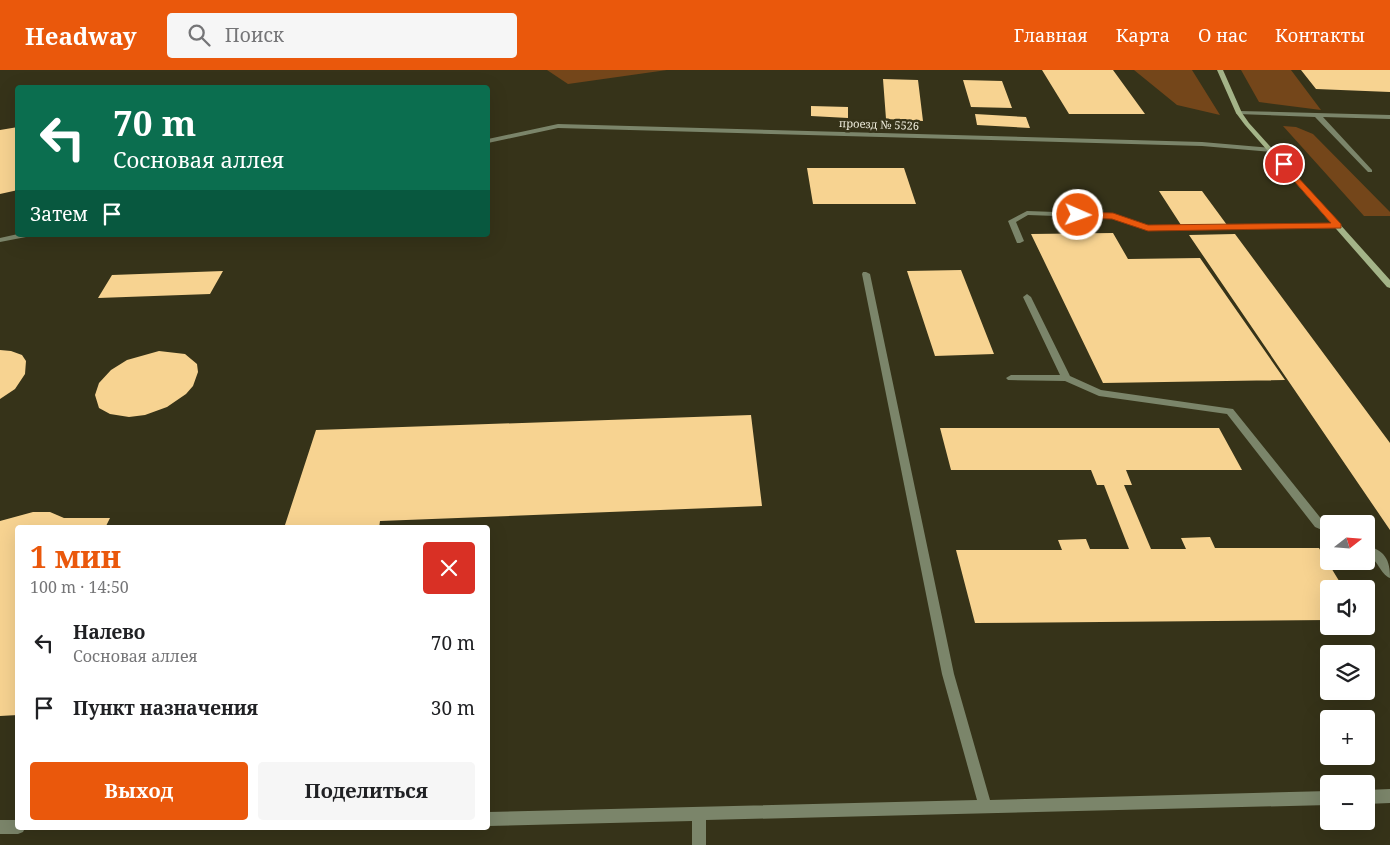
<!DOCTYPE html>
<html lang="ru">
<head>
<meta charset="utf-8">
<style>
  :root { --surface:#fff; --page:#f6f6f6; --text:#202124; --muted:#757577; --accent:#ea580c }
  body { margin:0; font-family:"Noto Serif",serif; background:var(--page); color:var(--text); height:100vh; display:flex; flex-direction:column; font-size:19px; white-space:nowrap }
  * { box-sizing:border-box; margin:0 }
  p { font-size:16px; color:var(--muted) }
  .icon { flex:none; width:28px; height:28px; fill:none; stroke:currentColor; stroke-width:2; stroke-linecap:round; stroke-linejoin:round }
  .map { position:relative; flex:1; overflow:hidden }
  .details { position:absolute; left:15px; top:455px; width:475px; height:305px; display:flex; flex-direction:column; background:var(--surface); border-radius:5px; box-shadow:0 5px 20px #0002 }
  .details>* { flex:none }
  .guide { position:absolute; left:15px; top:15px; width:475px; height:152px; border-radius:5px; box-shadow:0 5px 20px #0002; background:#0b6e4f; color:#fff; overflow:hidden }
  .needle { width:32px; rotate:73deg }
  .fabs { position:absolute; left:1320px; top:445px; display:grid; gap:10px }
  .fabs a { display:grid; place-items:center; width:55px; height:55px; border-radius:5px; background:var(--surface); box-shadow:0 5px 20px #0002; font-size:25px }
  .pin { position:absolute; display:grid; place-items:center; width:42px; height:42px; color:#fff; margin:-21px; border:2px solid #fff; border-radius:50%; box-shadow:0 1px 5px #0007 }
  .me { position:absolute; width:55px; margin:-28px; rotate:92deg; stroke-linejoin:round; filter:drop-shadow(0 0 4px #0008) }
  .turn { display:flex; align-items:center; gap:18px; height:105px; padding:0 15px; font-size:22px }
  .turn .icon { width:65px; height:65px; stroke-width:2.5 }
  .turn b { display:block; font-size:35px; line-height:42px }
  .then { display:flex; align-items:center; height:48px; padding:0 15px; background:#0003; gap:10px; font-size:19px }
  .round { display:grid; place-items:center; flex:none; width:52px; height:52px; border-radius:5px; background:var(--page) }
  .overview { display:flex; align-items:center; justify-content:space-between; height:85px; padding:0 15px }
  h1 { font-size:30px; font-weight:700; line-height:38px; color:var(--accent) }
  .primary-button { display:flex; gap:10px; margin-top:auto; padding:10px 15px }
  .primary-button a { flex:1; height:58px; border-radius:5px; background:var(--accent); color:#fff; font-size:20px; font-weight:700; line-height:58px; text-align:center }
  .primary-button a+a { background:var(--page); color:var(--text) }
  ul { padding:0; list-style:none }
  li { display:flex; align-items:center; gap:15px; height:65px; padding:0 15px }
  li div { flex:1 }
  li b { display:block; font-size:19px }
  li em { font-style:normal }
  header { display:flex; align-items:center; gap:30px; box-sizing:border-box; height:70px; padding:0 25px; background:var(--accent); color:#fff }
  header strong { font-size:24px }
  nav { display:flex; gap:28px; margin-inline-start:auto; font-size:18px }
  .search { width:350px; height:45px; background:var(--page); display:flex; align-items:center; gap:12px; box-sizing:border-box; padding:0 18px; border-radius:5px; color:var(--muted); font-size:19px }
  .map>svg:first-child { display:block }
  .green { fill:#74461a }
  .building { fill:#f7d391 }
  .lines { fill:none; stroke-linecap:round; stroke-linejoin:round }
  .lane { fill:#7b856a; fill-rule:evenodd }
  .street { fill:#7b856a; fill-rule:evenodd }
  .secondary { fill:#a4b488; fill-rule:evenodd }
  .route { fill:#ea580c; stroke:#983908 }
  .labels { text-anchor:middle; dominant-baseline:central; stroke-width:5; stroke-linejoin:round; paint-order:stroke }
  .far-street-label { font-size:11px; fill:#eceada; stroke:#363319 }
</style>
</head>
<body>
<header>
<strong>Headway</strong>
<div class="search"><svg class="icon" aria-label="search" viewBox="0 0 24 24"><circle cx="10" cy="10" r="6"/><path d="M15 15l6 6"/></svg>Поиск</div>
<nav><a>Главная</a><a>Карта</a><a>О нас</a><a>Контакты</a></nav>
</header>
<div class="map">
<svg width="1390" height="775" viewBox="0 0 1390 775">
  <rect width="100%" height="100%" fill="#363319"/>
  <path class="green" d="M547 0H667L568 14Z
    M1134 0H1192L1220 45 1177 35Z
    M1241 0H1291L1321 40 1259 32Z
    M1283 56 1296 57 1313 64 1390 142V146H1364Z"/>
  <path class="building" d="M1042 0H1113L1145 44H1069Z
    M1301 0H1390V22L1316 19Z
    M883 9 918 10 923 51 886 49Z
    M963 10 1002 11 1012 38 971 37Z
    M811 36 848 37V48L811 46Z
    M975 44 1026 47 1030 58 977 55Z
    M18 57V120L0 124V60Z
    M807 98H904L916 134H813Z
    M1159 121H1202L1227 155H1181Z
    M1113 163 1128 189 1200 188 1285 310 1103 313 1031 164Z
    M1235 164 1390 373V460L1189 165Z
    M961 200 994 284 935 286 907 201Z
    M223 201 210 224 98 228 112 205Z
    M0 280 11 281 22 285 26 291 25 304 15 319 0 329Z
    M159 281 185 284 197 294 198 302 193 316 186 324 167 337 145 345 129 347 110 344 99 338 95 325 99 313 111 300 127 290Z
    M751 345 762 436 380 451 379 458H284L316 360Z
    M940 358H1219L1242 400H1126L1132 415H1124L1151 479H1186L1181 468 1210 467 1215 478H1319L1344 519H1329V550L975 553 956 480H1062L1058 470 1086 469 1090 479H1129L1104 415H1097L1091 400H951Z
    M33 442H50L64 448H110L105 458H18V645L0 646V451Z"/>
  <g class="lines">
    <path class="lane" d="M1239 41 1390 45V49L1323 47 1372 100V102H1368L1315 47 1237 44 1236 43Z
      M1027 141 1113 144 1149 156 1338 154 1342 156 1338 158 1148 160 1112 148 1028 145 1016 152 1024 171 1020 173H1017L1008 151Z
      M863 202H866L870 204 954 604 990 730 1329 721V735L706 750V775H692V751L488 756V742L977 730 942 604 862 204Z
      M1027 224 1031 227 1070 306 1101 320 1233 339 1323 451 1329 454V463L1315 457 1227 344 1099 326 1065 311 1008 310 1006 308 1011 305H1060L1023 227Z
      M1366 475C1385 481 1390 489 1390 508 1380 504 1378 489 1366 484Z
      M1390 719V733L1366 734V720Z
      M0 750H18V758H25L23 762 18 764H0Z"/>
    <path class="street" d="M558 54 1202 72 1272 78 1275 80 1272 82 1202 76 558 58 488 73V69Z
      M18 164 30 165 26 167 0 172V168Z"/>
    <path class="secondary" d="M1217 0H1223L1242 43 1249 53 1390 210V218L1387 217 1245 55 1236 43Z"/>
  </g>
  <path class="route" d="M1284 92 1341 154V158L1148 161 1112 149 1078 148 1074 145 1078 142 1113 143 1148 155 1331 153 1281 96 1280 94Z"/>
  <g class="labels">
    <g class="far-street-label">
      <text transform="translate(879 54) rotate(2)">проезд № 5526</text>
    </g>
  </g>
</svg>
<div class="fabs">
<a><svg class="needle" viewBox="-14 -14 28 28"><path d="M0-13l5 13h-10z" fill="#e53935"/><path d="M0 13l5-13h-10z" fill="#757577"/></svg></a>
<a><svg class="icon" aria-label="sound" viewBox="0 0 24 24"><path d="M4 9h4l5-4v14l-5-4H4zM17 9q2 3 0 6"/></svg></a>
<a><svg class="icon" aria-label="layers" viewBox="0 0 24 24"><path d="M12 4l9 5-9 5-9-5zM3 14l9 5 9-5"/></svg></a>
<a>+</a>
<a>−</a>
</div>
<div class="pin" style="left:1284px;top:94px;background:#d93025"><svg class="icon" aria-label="arrive" viewBox="0 0 24 24"><path d="M6 21V4h12l-3 4 3 4H6"/></svg></div>
<svg class="me" style="left:1078px;top:145px" viewBox="-20 -20 40 40"><circle r="17" fill="#ea580c" stroke="#fff" stroke-width="3"/><path d="M0-11L8 9 0 5-8 9z" fill="#fff"/></svg>
<div class="guide">
<div class="turn"><svg class="icon" aria-label="left" viewBox="0 0 24 24"><path d="M17 20v-9H6M10 6l-5 5 5 5"/></svg><div><b>70 m</b>Сосновая аллея</div></div>
<div class="then">Затем<svg class="icon" aria-label="arrive" viewBox="0 0 24 24"><path d="M6 21V4h12l-3 4 3 4H6"/></svg></div>
</div>
<section class="details">
<div class="overview"><div><h1>1 мин</h1><p>100 m · 14:50</p></div><a class="round" style="background:#d93025;color:#fff"><svg class="icon" aria-label="close" viewBox="0 0 24 24"><path d="M6 6l12 12M18 6L6 18"/></svg></a></div>
<ul>
<li><svg class="icon" aria-label="left" viewBox="0 0 24 24"><path d="M17 20v-9H6M10 6l-5 5 5 5"/></svg><div><b>Налево</b><p>Сосновая аллея</p></div><em>70 m</em></li>
<li><svg class="icon" aria-label="arrive" viewBox="0 0 24 24"><path d="M6 21V4h12l-3 4 3 4H6"/></svg><div><b>Пункт назначения</b></div><em>30 m</em></li>
</ul>
<div class="primary-button"><a>Выход</a><a>Поделиться</a></div>
</section>
</div>
</body>
</html>
